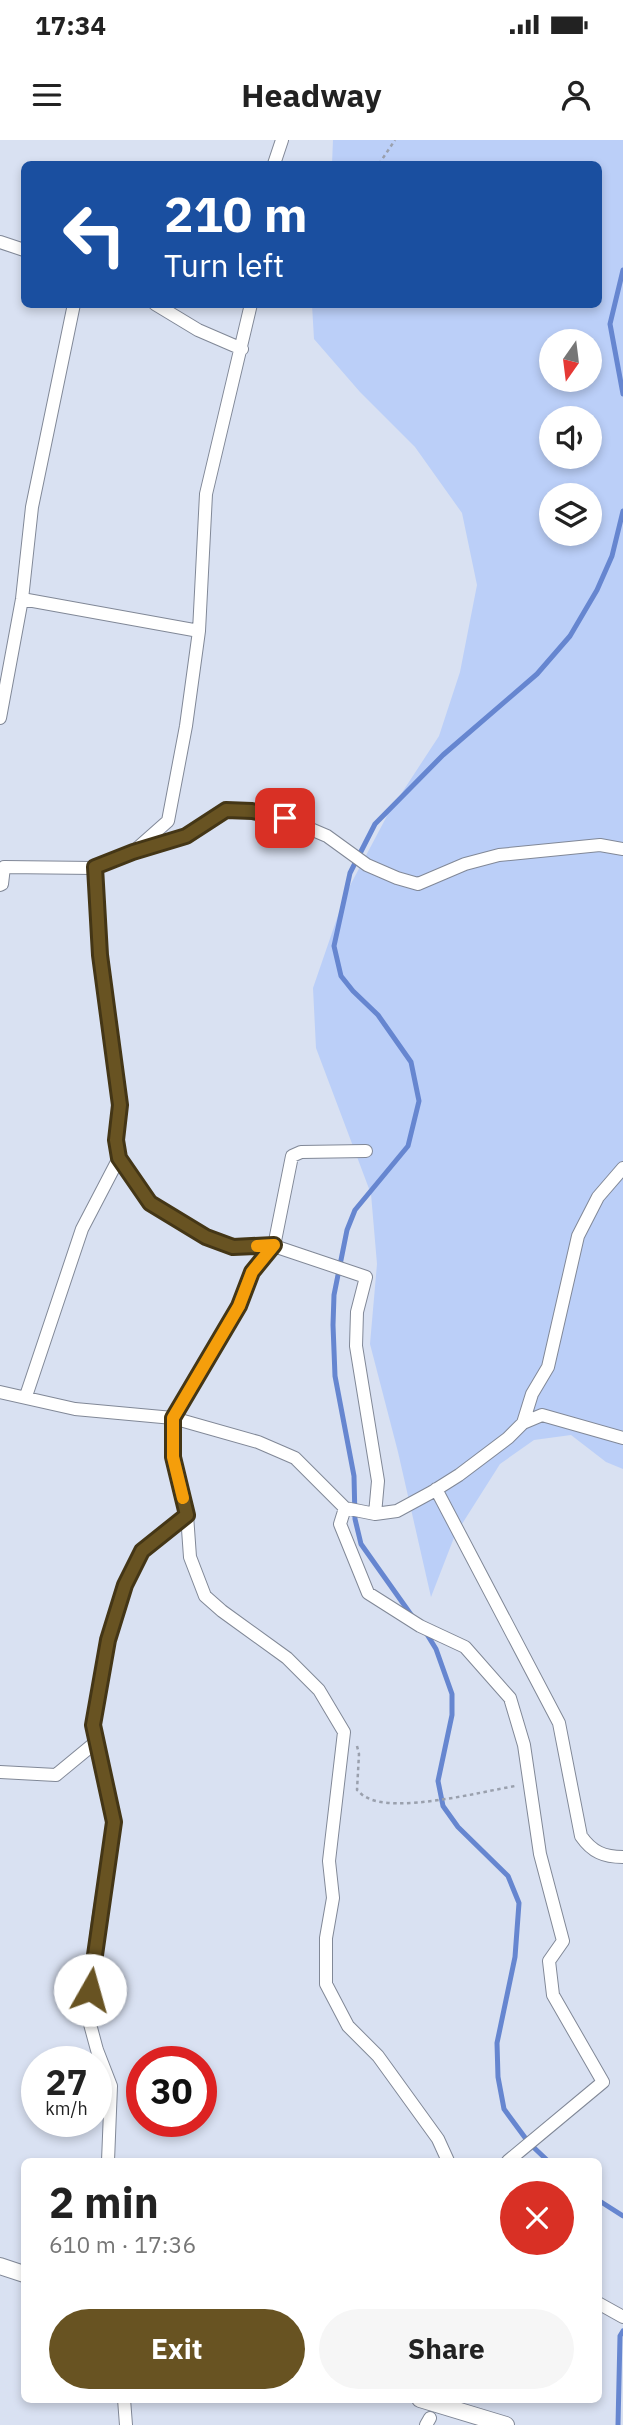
<!DOCTYPE html>
<html lang="en">
<head>
<meta charset="utf-8">
<style>
  :root { --surface:#fff; --page:#f6f6f6; --text:#222; --muted:#767676; --accent:#685322 }
  body { margin:0; font-family:"IBM Plex Sans",sans-serif; background:var(--page); color:var(--text); height:100vh; display:flex; flex-direction:column; font-size:26px; white-space:nowrap }
  * { box-sizing:border-box; margin:0 }
  p { font-size:23px; color:var(--muted) }
  .icon { flex:none; width:38px; height:38px; fill:none; stroke:currentColor; stroke-width:2; stroke-linecap:round; stroke-linejoin:round }
  .map { position:relative; flex:1; overflow:hidden }
  .panel { position:absolute; left:21px; top:2018px; width:581px; height:245px; display:flex; flex-direction:column; background:var(--surface); border-radius:10px; box-shadow:0 4px 10px #0003 }
  .panel>* { flex:none }
  .top-card { position:absolute; left:21px; top:21px; width:581px; height:147px; border-radius:10px; box-shadow:0 4px 10px #0003; background:#1a4fa0; color:#fff; overflow:hidden }
  .needle { width:46px; rotate:194deg }
  .tools { position:absolute; left:539px; top:189px; display:grid; gap:14px }
  .tools a { display:grid; place-items:center; width:63px; height:63px; border-radius:50%; background:var(--surface); box-shadow:0 4px 10px #0003; font-size:35px }
  .speed { position:absolute; left:21px; top:1906px; display:flex; gap:14px; font-size:35px; font-weight:700; text-align:center }
  .speed>* { display:grid; place-content:center; width:91px; height:91px; border-radius:50%; background:var(--surface); box-shadow:0 4px 10px #0003; line-height:1 }
  .speed small { font-size:18px; font-weight:400 }
  .speed .limit { border:10px solid #d22; background:#fff; color:#111 }
  .pin { position:absolute; display:grid; place-items:center; width:60px; height:60px; color:#fff; margin:-30px; border-radius:14px; box-shadow:0 4px 10px #0006 }
  .me { position:absolute; width:77px; margin:-38px; rotate:7deg; stroke-linejoin:round; filter:drop-shadow(0 0 5px #0008) }
  .turn { display:flex; align-items:center; gap:24px; height:147px; padding:0 28px; font-size:32px }
  .turn .icon { width:91px; height:91px; stroke-width:2.5 }
  .turn b { display:block; font-size:49px; line-height:60px }
  .round { display:grid; place-items:center; flex:none; width:74px; height:74px; border-radius:37px; background:var(--page) }
  .overview { display:flex; align-items:center; justify-content:space-between; height:119px; padding:0 28px }
  h1 { font-size:42px; font-weight:800; line-height:52px }
  .button { display:flex; gap:14px; margin-top:auto; padding:14px 28px }
  .button a { flex:1; height:80px; border-radius:42px; background:var(--accent); color:#fff; font-size:28px; font-weight:800; line-height:80px; text-align:center }
  .button a+a { background:var(--page); color:var(--text) }
  .status { display:flex; justify-content:space-between; align-items:center; height:49px; padding:0 35px; background:var(--surface); direction:ltr }
  .status svg { height:19px; fill:currentColor }
  header { display:flex; justify-content:space-between; align-items:center; height:91px; padding:0 28px; background:var(--surface); font-size:32px; font-weight:800 }
  .map>svg:first-child { display:block }
  .green { fill:#bbcff8; fill-rule:evenodd }
  .lines { fill:none; stroke-linecap:round; stroke-linejoin:round }
  .stream { stroke:#6686d0; stroke-width:5 }
  .minor-casing { stroke:#818897; stroke-width:14 }
  .tertiary-casing { stroke:#818897; stroke-width:18 }
  .path { stroke:#9aa0ad; stroke-width:2.5; stroke-dasharray:3.5 3.5; stroke-linecap:butt }
  .minor { stroke:#fff; stroke-width:12 }
  .tertiary { stroke:#fff; stroke-width:16 }
  .route-casing { stroke:#443616; stroke-width:18 }
  .route { stroke:#685322; stroke-width:12 }
  .slow { stroke:#f59e0b; stroke-width:12 }
</style>
</head>
<body>
<div class="status"><b>17:34</b><svg viewBox="0 0 49 12"><path d="M0 12V9h3v3zM5 12V6h3v6zM10 12V3h3v9zM15 12V0h3v12zM26 1h20v11H26zM47 4h2v5h-2z"/></svg></div>
<header><svg class="icon" aria-label="menu" viewBox="0 0 24 24"><path d="M4 6h16M4 12h16M4 18h16"/></svg>Headway<svg class="icon" aria-label="person" viewBox="0 0 24 24"><circle cx="12" cy="8" r="4"/><path d="M4 21q1-7 8-7t8 7"/></svg></header>
<div class="map">
<svg width="623" height="2285" viewBox="0 0 623 2285">
  <rect width="100%" height="100%" fill="#d9e1f2"/>
  <path class="green" d="M333 0H623V1329L606 1322 571 1295 534 1300 500 1324 455 1395 431 1457 398 1312 370 1204 377 1124 371 1054 316 908 313 848 345 755 388 674 439 596 460 532 477 445 462 373 415 307 360 252 314 199 312 165 598 164V24H332ZM551 201H590V240H551ZM551 278H590V317H551ZM551 355H590V394H551Z"/>
  <g class="lines">
    <path class="stream" d="M623 130 610 184 623 254
      M412 1476 361 1404 355 1379 354 1336 335 1236 333 1185 334 1155 347 1090 355 1070 408 1006 419 961 411 922 378 875 353 851 341 836 334 806 350 733 375 684 443 615 537 534 570 496 597 450 612 416 623 371
      M425 1491 436 1509 452 1554V1575L438 1641 443 1666 458 1687 508 1736 519 1763 515 1817 497 1903 498 1937 504 1969 529 2003 548 2021
      M598 2060 623 2076
      M618 2285 620 2196 623 2191"/>
    <g class="minor-casing">
      <path id="minor" d="M274 24 282 0
        M0 102 24 110
        M155 164 198 190 242 209
        M22 459 199 491
        M0 578 22 459 32 367 74 164
        M133 712 168 681 186 586 199 491 206 354 251 164
        M95 728 133 712 186 696 226 670 252 671 285 678 327 696 367 725 397 738 418 744 465 724 499 715 600 705 623 709
        M0 745 2 744 4 727 95 728 100 815 120 965 116 1000 119 1018 150 1063 206 1097 233 1107 274 1106 252 1132 239 1166 173 1278V1317L187 1375 190 1417 205 1456 222 1471 287 1518 319 1550 344 1592 329 1721 333 1758 326 1798V1844L348 1886 378 1916 438 1999 448 2021
        M366 1011 301 1012 292 1016 274 1106 366 1137 357 1172 356 1206 378 1341 375 1374
        M0 1252 75 1269 173 1278 258 1302 295 1318 345 1368 375 1374 397 1371 432 1352 459 1335 508 1298 523 1283 542 1275 623 1298
        M26 1256 82 1089 119 1018
        M523 1283 532 1254 548 1227 578 1096 598 1057 623 1028
        M436 1349 559 1583 581 1696C592 1712 604 1717 623 1717
        M345 1368 340 1384 368 1453 420 1486 465 1507 510 1558 524 1605 540 1714 563 1801 549 1821 553 1855 603 1942 508 2021
        M0 1632 56 1635 96 1602
        M108 2021 111 1946 97 1910 87 1873 98 1781 114 1682 93 1585 109 1500 125 1445 142 1411 187 1375
        M598 2163 623 2177
        M124 2259 126 2285
        M426 2285 430 2278"/>
    </g>
    <g class="tertiary-casing">
      <path id="tertiary" d="M0 2126 24 2134
        M420 2259 506 2285"/>
    </g>
    <path class="path" d="M379 24 395 0
      M357 1606 359 1614 357 1650C360 1652 362 1656 366 1657 394 1674 481 1652 515 1646"/>
    <use href="#minor" class="minor"/>
    <use href="#tertiary" class="tertiary"/>
  </g>
  <g class="lines">
    <g class="route-casing">
      <path id="route" d="M90 1850 114 1682 93 1585 108 1500 125 1445 142 1411 187 1375 173 1317V1278L239 1166 252 1132 274 1105 233 1107 206 1097 150 1063 119 1018 116 1000 120 965 100 815 95 727 133 712 186 696 226 670 252 671 285 678"/>
    </g>
    <use href="#route" class="route"/>
    <path class="slow" d="M183 1358 173 1317V1278L239 1166 252 1132 274 1105 257 1106"/>
  </g>
</svg>
<div class="tools">
<a><svg class="needle" viewBox="-14 -14 28 28"><path d="M0-13l5 13h-10z" fill="#e53935"/><path d="M0 13l5-13h-10z" fill="#767676"/></svg></a>
<a><svg class="icon" aria-label="sound" viewBox="0 0 24 24"><path d="M4 9h4l5-4v14l-5-4H4zM17 9q2 3 0 6"/></svg></a>
<a><svg class="icon" aria-label="layers" viewBox="0 0 24 24"><path d="M12 4l9 5-9 5-9-5zM3 14l9 5 9-5"/></svg></a>
</div>
<div class="speed"><div>27<small>km/h</small></div><div class="limit">30</div></div>
<div class="pin" style="left:285px;top:678px;background:#d93025"><svg class="icon" aria-label="arrive" viewBox="0 0 24 24"><path d="M6 21V4h12l-3 4 3 4H6"/></svg></div>
<svg class="me" style="left:90px;top:1850px" viewBox="-20 -20 40 40"><circle r="19" fill="#fff"/><path d="M0-13L10 11 0 6-10 11z" fill="#685322"/></svg>
<div class="top-card">
<div class="turn"><svg class="icon" aria-label="left" viewBox="0 0 24 24"><path d="M17 20v-9H6M10 6l-5 5 5 5"/></svg><div><b>210 m</b>Turn left</div></div>
</div>
<section class="panel">
<div class="overview"><div><h1>2 min</h1><p>610 m · 17:36</p></div><a class="round" style="background:#d93025;color:#fff"><svg class="icon" aria-label="close" viewBox="0 0 24 24"><path d="M6 6l12 12M18 6L6 18"/></svg></a></div>
<div class="button"><a>Exit</a><a>Share</a></div>
</section>
</div>
</body>
</html>
